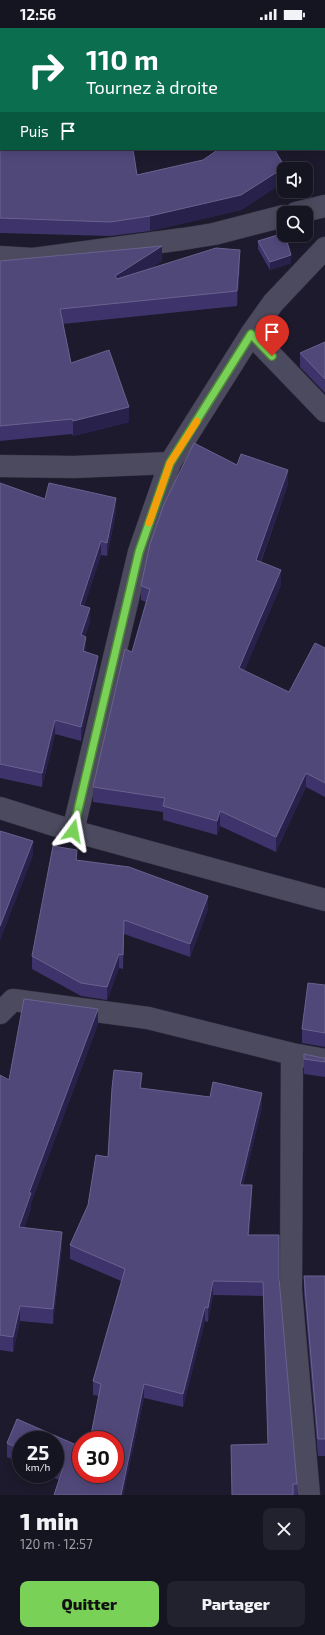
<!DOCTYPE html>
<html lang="fr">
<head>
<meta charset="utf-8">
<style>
  :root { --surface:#151421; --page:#22212e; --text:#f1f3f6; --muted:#9d9ea5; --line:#34333f; --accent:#79d158 }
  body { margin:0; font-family:"Exo 2",sans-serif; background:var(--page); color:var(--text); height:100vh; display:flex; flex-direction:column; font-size:15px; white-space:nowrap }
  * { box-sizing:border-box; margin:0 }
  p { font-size:13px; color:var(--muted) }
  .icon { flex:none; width:22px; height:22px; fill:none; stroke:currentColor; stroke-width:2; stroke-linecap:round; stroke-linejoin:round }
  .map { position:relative; height:1467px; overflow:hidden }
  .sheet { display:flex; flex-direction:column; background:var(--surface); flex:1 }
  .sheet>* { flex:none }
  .hud { position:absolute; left:0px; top:0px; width:325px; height:122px; box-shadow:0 2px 10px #0003,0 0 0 1px var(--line); background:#0b6e4f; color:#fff; overflow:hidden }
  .buttons { position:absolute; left:277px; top:134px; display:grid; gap:8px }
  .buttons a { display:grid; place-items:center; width:36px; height:36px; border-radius:8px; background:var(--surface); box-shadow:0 2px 10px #0003,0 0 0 1px var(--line); font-size:20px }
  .speed { position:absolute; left:12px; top:1403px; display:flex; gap:8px; font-size:20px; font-weight:700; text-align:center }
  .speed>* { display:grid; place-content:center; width:52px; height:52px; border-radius:50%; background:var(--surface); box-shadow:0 2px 10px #0003,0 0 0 1px var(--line); line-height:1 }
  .speed small { font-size:10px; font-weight:400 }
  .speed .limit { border:6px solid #d22; background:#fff; color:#111 }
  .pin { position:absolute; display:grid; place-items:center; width:34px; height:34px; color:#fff; margin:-41px -17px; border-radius:50% 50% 50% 0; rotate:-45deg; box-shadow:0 0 4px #0007 }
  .pin .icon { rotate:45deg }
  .me { position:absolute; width:44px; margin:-22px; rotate:13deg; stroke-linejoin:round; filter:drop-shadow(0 0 3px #0008) }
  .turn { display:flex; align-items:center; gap:14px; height:84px; padding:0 20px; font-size:18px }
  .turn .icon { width:52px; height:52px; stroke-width:2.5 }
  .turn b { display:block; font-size:28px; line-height:34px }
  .then { display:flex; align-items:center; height:38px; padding:0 20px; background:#0003; gap:8px; font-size:15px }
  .round { display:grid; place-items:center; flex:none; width:42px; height:42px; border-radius:8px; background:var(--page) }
  .headline { display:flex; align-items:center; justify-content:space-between; height:68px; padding:0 20px }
  h1 { font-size:24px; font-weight:800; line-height:30px }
  .cta { display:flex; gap:8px; margin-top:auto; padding:8px 20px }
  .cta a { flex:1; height:46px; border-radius:8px; background:var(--accent); color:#111; font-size:16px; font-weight:800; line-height:46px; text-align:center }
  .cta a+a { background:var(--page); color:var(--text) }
  .status { display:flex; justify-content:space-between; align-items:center; height:28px; padding:0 20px; background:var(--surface); direction:ltr }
  .status svg { height:11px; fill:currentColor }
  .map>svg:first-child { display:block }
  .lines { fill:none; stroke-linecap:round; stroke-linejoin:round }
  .street-casing { stroke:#363442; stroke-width:23 }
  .street { stroke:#4c4a5e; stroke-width:22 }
  .wall { fill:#3e336a }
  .shaded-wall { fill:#28214b }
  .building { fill:#51487a; stroke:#6a628e }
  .route-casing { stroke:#4f8839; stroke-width:10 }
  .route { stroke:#79d158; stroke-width:7 }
  .slow { stroke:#f59e0b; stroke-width:7 }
</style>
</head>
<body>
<div class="status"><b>12:56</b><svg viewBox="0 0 49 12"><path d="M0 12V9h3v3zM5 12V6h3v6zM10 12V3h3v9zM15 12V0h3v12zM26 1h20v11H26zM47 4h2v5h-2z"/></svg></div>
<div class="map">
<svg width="325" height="1467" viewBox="0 0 325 1467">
  <rect width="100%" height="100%" fill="#1c1a2c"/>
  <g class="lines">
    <g class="street-casing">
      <path id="street" d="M0 52H1
        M296 185 325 178
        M0 229 33 231 183 211 214 206 284 188
        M251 306 325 383
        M0 438 74 439 170 435
        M0 780 73 803 325 872
        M73 803 139 524 170 435 251 306 273 275 325 220
        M0 985 13 972 148 990 292 1026 325 1032
        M292 1026 291 1263 309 1467"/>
    </g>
    <use href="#street" class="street"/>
  </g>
  <path class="wall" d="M0 0 1 1V33H0Z
    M237 0H300L298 1H238Z
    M0 69 137 147 203 132 219 121H283L276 124 285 141H284V154L241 182 150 203 110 208 0 205Z
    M258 213 291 235 270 242 258 221Z
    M0 233H162L149 241 240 237 237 278 63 296 71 335 129 394 73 408 72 406 0 413Z
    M325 314V365L300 339V325Z
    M237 437 288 456 261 534 281 557 244 643 289 664 325 620V769L306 759 276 824 220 798 217 807 163 792V784L93 774V759L146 574 141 572V558Z
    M0 455 45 471 116 484 107 528 101 527 84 578 90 594 85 608V624L98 641 81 713 55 706 42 759 0 750Z
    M77 832 208 881 190 929 124 906 123 941 119 940 107 972 81 968 32 941V928Z
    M325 957V1019L302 1015V1001Z
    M98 996 31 1175V1180L24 1200 62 1219 53 1296 20 1293 13 1324 0 1322V1047L9 1052Z
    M304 1026 323 1030H325V1049L304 1046Z
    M114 1042 142 1045V1060L210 1069 213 1054 262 1065V1079L243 1157H252V1171L249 1207H279V1251L297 1456V1467H232L231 1417 268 1416 263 1268 213 1267 208 1294 205 1293 183 1379 144 1370 123 1467H54L59 1452 45 1446H55V1412H21V1435L7 1429V1415L17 1391 81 1419V1446H115V1412H90L99 1368 93 1367V1353L121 1253 70 1231V1217L88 1177 96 1127 108 1129 112 1060Z
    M304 1248H325V1428H318L304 1265Z"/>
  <path class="shaded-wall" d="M103 0H112V1H102Z
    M270 0H300L298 1H269Z
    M324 87H325V101L324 102Z
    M269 121H283L269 128Z
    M285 139V141H284V154L241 182 150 203V188Z
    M162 218V233L115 263V248Z
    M240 222V237L237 278V263Z
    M291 227V235L270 242V234Z
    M129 379V394L73 408V393Z
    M288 442V456L256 546V532Z
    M116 470V484L107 528V515Z
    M101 513V527L80 591V577Z
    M281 542V557L239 655V640Z
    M90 580V594L81 621V607Z
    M86 609V622L83 637V623Z
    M98 628V641L81 713V699Z
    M55 692V706L42 759V745Z
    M306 745V759L276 824V809Z
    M220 783V798L217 807V793Z
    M33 813V828L0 913V898Z
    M208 868V881L190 929V916Z
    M124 892V906L123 941V927Z
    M119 926V940L107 972V959Z
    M98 981V996L31 1175V1180L19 1214V1199L29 1165Z
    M142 1045V1059L140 1073V1060Z
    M262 1065V1079L240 1170V1157Z
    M252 1157V1171L248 1221V1207Z
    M62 1204V1219L53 1296V1281Z
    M213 1253V1267L208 1294V1280Z
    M20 1278V1293L13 1324V1309Z
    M205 1279V1293L183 1379V1366Z
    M144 1356V1370L123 1467H121Z"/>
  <path class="building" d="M0 0H44L53 1H1V19H0Z
    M62 0H103L102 1H63Z
    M245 0H270L269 1H246Z
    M324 32H325V87H324Z
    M0 69H1V121H133L137 147 203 132 219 121H274L285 139 241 167 150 188 110 194 0 190Z
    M284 205V207H285L291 227 270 234 258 213Z
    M162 218 115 248 117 251 216 220 240 222 237 263 60 281 71 335 109 322 129 379 73 393 72 391 0 398V233Z
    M325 314V351L300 325Z
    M194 415 237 437 241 426 288 442 256 532 281 542 239 640 289 664 315 615 325 620V755L306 745 276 809 220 783 217 793 163 778 165 770 93 759 125 621 132 624 150 561 141 558 150 516 164 476Z
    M0 455 45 471 49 455 116 470 107 515 101 513 80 577 90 580 81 607 86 609 83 623 98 628 81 699 55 692 42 745 0 736Z
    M0 803 33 813 0 898Z
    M53 818 77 822 76 832 129 839 208 868 190 916 124 892 123 927 119 926 107 959 81 955 32 928Z
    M308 955 325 957V1005L302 1001Z
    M24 971 98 981 29 1165H31L19 1199 62 1204 53 1281 20 1278 13 1309 0 1307V1047L9 1052Z
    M304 1026 323 1030H325V1034L304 1031Z
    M114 1042 142 1045 140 1060 210 1069 213 1054 262 1065 240 1157H252L248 1207H279V1250L297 1456H293V1467H232L231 1417 268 1416 263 1254 213 1253 208 1280 205 1279 183 1366 144 1356 121 1467H54L63 1440 55 1437V1412H21V1422L7 1415 17 1391 81 1419V1446H115V1412H90L101 1356 93 1353 125 1241 70 1217 88 1177 96 1127 108 1129 112 1060Z
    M304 1248H325V1411H318Z"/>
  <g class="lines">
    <g class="route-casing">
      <path id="route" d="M73 803 139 524 170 435 251 306 272 328"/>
    </g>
    <use href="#route" class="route"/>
    <path class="slow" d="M149 495 170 435 197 393"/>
  </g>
</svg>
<div class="buttons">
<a><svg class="icon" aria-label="sound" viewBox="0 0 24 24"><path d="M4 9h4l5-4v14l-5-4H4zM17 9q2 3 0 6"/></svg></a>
<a><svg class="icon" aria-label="search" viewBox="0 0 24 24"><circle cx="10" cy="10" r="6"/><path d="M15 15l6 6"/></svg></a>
</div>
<div class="speed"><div>25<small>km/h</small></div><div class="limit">30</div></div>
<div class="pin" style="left:272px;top:328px;background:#d93025"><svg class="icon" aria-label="arrive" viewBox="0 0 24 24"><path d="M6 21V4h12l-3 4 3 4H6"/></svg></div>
<svg class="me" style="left:73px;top:803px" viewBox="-20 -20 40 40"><path d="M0-17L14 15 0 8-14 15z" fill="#79d158" stroke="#fff" stroke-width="4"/></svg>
<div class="hud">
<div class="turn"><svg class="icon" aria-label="right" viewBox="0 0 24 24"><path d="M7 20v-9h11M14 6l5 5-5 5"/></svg><div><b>110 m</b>Tournez à droite</div></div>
<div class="then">Puis<svg class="icon" aria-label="arrive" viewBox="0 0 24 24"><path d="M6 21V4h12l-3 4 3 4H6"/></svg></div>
</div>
</div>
<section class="sheet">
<div class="headline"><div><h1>1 min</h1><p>120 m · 12:57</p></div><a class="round"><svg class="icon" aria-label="close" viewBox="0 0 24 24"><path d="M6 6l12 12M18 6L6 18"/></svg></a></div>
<div class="cta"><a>Quitter</a><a>Partager</a></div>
</section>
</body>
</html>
